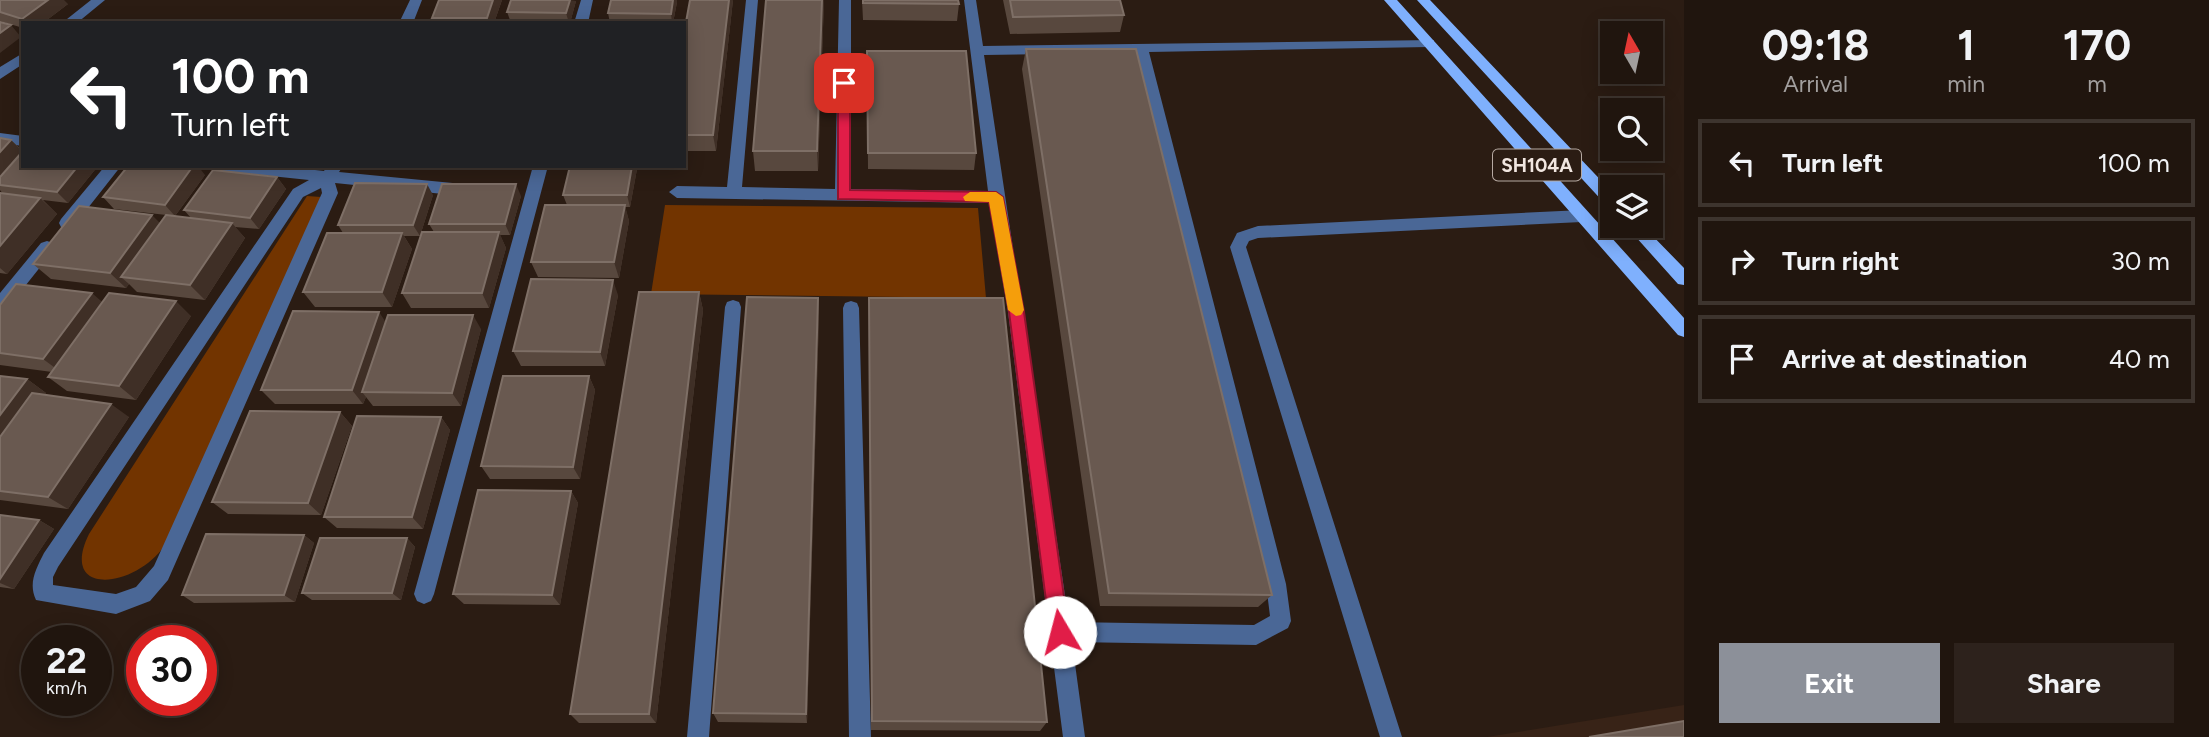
<!DOCTYPE html>
<html lang="en">
<head>
<meta charset="utf-8">
<style>
  :root { --surface:#20150e; --page:#2d221c; --text:#f1f3f6; --muted:#a29f9e; --line:#3d342e; --accent:#8c9099 }
  body { margin:0; font-family:Figtree,sans-serif; background:var(--page); color:var(--text); height:100vh; display:flex; flex-direction:column; font-size:26px; white-space:nowrap }
  * { box-sizing:border-box; margin:0 }
  p { font-size:23px; color:var(--muted) }
  .icon { flex:none; width:38px; height:38px; fill:none; stroke:currentColor; stroke-width:2; stroke-linecap:round; stroke-linejoin:round }
  .map { position:relative; flex:1; overflow:hidden }
  .sheet { display:flex; flex-direction:column; background:var(--surface); width:525px }
  .sheet>* { flex:none }
  .banner { position:absolute; left:21px; top:21px; width:665px; height:147px; border-radius:0px; box-shadow:0 4px 18px #0003,0 0 0 2px var(--line); background:#202124; color:#fff; overflow:hidden }
  .needle { width:46px; rotate:351deg }
  .tools { position:absolute; left:1600px; top:21px; display:grid; gap:14px }
  .tools a { display:grid; place-items:center; width:63px; height:63px; border-radius:0px; background:var(--surface); box-shadow:0 4px 18px #0003,0 0 0 2px var(--line); font-size:35px }
  .speed { position:absolute; left:21px; top:625px; display:flex; gap:14px; font-size:35px; font-weight:700; text-align:center }
  .speed>* { display:grid; place-content:center; width:91px; height:91px; border-radius:50%; background:var(--surface); box-shadow:0 4px 18px #0003,0 0 0 2px var(--line); line-height:1 }
  .speed small { font-size:18px; font-weight:400 }
  .speed .limit { border:10px solid #d22; background:#fff; color:#111 }
  .pin { position:absolute; display:grid; place-items:center; width:60px; height:60px; color:#fff; margin:-30px; border-radius:14px; box-shadow:0 4px 10px #0006 }
  .me { position:absolute; width:77px; margin:-38px; rotate:352deg; stroke-linejoin:round; filter:drop-shadow(0 0 5px #0008) }
  .turn { display:flex; align-items:center; gap:24px; height:147px; padding:0 35px; font-size:32px }
  .turn .icon { width:91px; height:91px; stroke-width:2.5 }
  .turn b { display:block; font-size:49px; line-height:60px }
  .eta { display:flex; justify-content:space-evenly; align-items:center; height:119px; text-align:center }
  .eta b { font-size:42px; font-weight:700; line-height:49px }
  .primary-button { display:flex; gap:14px; margin-top:auto; padding:14px 35px }
  .primary-button a { flex:1; height:80px; border-radius:0px; background:var(--accent); color:#fff; font-size:28px; font-weight:700; line-height:80px; text-align:center }
  .primary-button a+a { background:var(--page); color:var(--text) }
  ul { padding:0; list-style:none }
  li { display:flex; align-items:center; gap:21px; height:88px; margin:0 14px 10px; padding:0 21px; border:4px solid var(--line); border-radius:0px }
  li div { flex:1 }
  li b { display:block; font-size:26px }
  li em { font-style:normal }
  main { display:flex; flex:1; min-height:0 }
  .map>svg:first-child { display:block }
  .built { fill:#382317 }
  .green { fill:#723400 }
  .lines { fill:none; stroke-linecap:round; stroke-linejoin:round }
  .service { fill:#4a6796; fill-rule:evenodd }
  .minor { fill:#4a6796; fill-rule:evenodd }
  .primary { fill:#7fb0fd; fill-rule:evenodd }
  .wall { fill:#58483e }
  .shaded-wall { fill:#3f2f26 }
  .building { fill:#695950; stroke:#7e6f66; stroke-width:2 }
  .route { fill:#e11d48; stroke:#92132f; stroke-width:2 }
  .slow { fill:#f59e0b }
  .labels { text-anchor:middle; dominant-baseline:central; stroke-width:5; stroke-linejoin:round; paint-order:stroke }
  .shield { fill:#2b1c13; stroke:#b6a9a2; stroke-width:2 }
  .shield-label { font-size:19px; font-weight:bold; fill:#f1e6e0 }
</style>
</head>
<body>
<main>
<div class="map">
<svg width="1684" height="737" viewBox="0 0 1684 737">
  <rect width="100%" height="100%" fill="#2b1c13"/>
  <path class="built" d="M1684 705V737H1487Z"/>
  <path class="green" d="M307 196 321 197 165 545C135 589 58 597 89 534Z
    M665 205 978 208 986 298 651 294Z"/>
  <g class="lines">
    <path class="service" d="M91 0H105L77 23H62Z
      M410 0H422L413 23H399Z
      M581 0H593L588 23H574Z
      M23 53V64L0 79V67Z
      M0 133 23 136V146L0 143Z
      M105 166H121L73 227H61L59 223 61 219Z
      M215 166H279L324 171 327 166H343L339 172 463 184 471 190 463 196 335 183 338 193 168 580 150 601 116 614 36 600C28 583 36 569 44 553L293 189 309 180 222 171ZM321 188 322 193 154 566 136 587 116 594 53 585V577L58 567 303 197Z
      M533 166H548L434 594 431 601 424 604 417 601 414 594Z
      M1582 210 1590 216 1582 222 1258 238 1249 241 1246 247 1402 737H1380L1230 247 1237 233 1258 226Z
      M47 241 53 243 55 247 53 251 6 310 0 312V293L41 243Z"/>
    <path class="minor" d="M746 0H758L742 187 835 189 839 0H851V189L988 191 964 0H976L983 46 1434 40V46L1429 47 1149 52 1286 584 1291 621 1288 628 1256 645 1072 642 1085 737H1063L1008 312 989 203 677 198 669 192 677 186 727 187ZM1136 53 1266 584 1270 616 1254 625 1069 622 984 55Z
      M733 300 739 302 741 307 709 737H687L725 307 727 302Z
      M851 301 857 303 859 308 871 737H849L843 308 845 303Z"/>
    <path class="primary" d="M1384 0H1397L1684 318V337L1678 335Z
      M1417 0H1430L1612 192V208L1607 206Z
      M1626 226H1643L1684 268V285L1678 284Z"/>
  </g>
  <path class="wall" d="M0 0 68 4 43 23H23V28L0 21Z
    M502 0 494 23H434L432 18Z
    M733 0 716 151H684V33Z
    M824 0 818 171H755L753 151Z
    M862 0 959 4 957 21 863 20Z
    M1003 0H1120L1124 15 1120 32 1010 34Z
    M576 1 570 23H501L510 20 507 12Z
    M677 2 673 23H610L608 13Z
    M1026 49 1272 595 1258 607 1100 606 1022 69Z
    M867 51 976 153 974 170 868 169Z
    M0 138 11 140 23 151V166H98L68 203 43 200 57 214 7 274 0 273V193L3 194 0 190Z
    M637 169 630 207H625L629 221 619 278 538 277 531 262 567 205 563 195Z
    M205 175 175 216 114 209 103 197Z
    M277 177 286 189 259 229 235 227 245 238 205 300 137 292 129 284 126 288 51 279 33 264 160 223 191 218 184 210Z
    M433 195 420 236H404L412 249 392 307H315L303 292 343 233 338 225Z
    M521 196 510 235H500L506 248 489 308H411L402 293 434 232 429 224Z
    M699 292 703 310 656 723H579L570 714Z
    M618 295 605 366H521L513 351Z
    M818 298 819 316 807 723 718 722 713 713Z
    M869 298 1047 722 1040 731 871 730Z
    M102 303 191 316 136 400 67 391 48 377 52 372 0 365V305Z
    M386 322 481 329 461 406H373L366 397 363 404H275L261 390Z
    M0 376 27 379 46 393 45 394 129 417 68 509 0 500Z
    M589 376 595 390 580 479H490L481 466Z
    M340 412 352 426 321 515 228 514 212 502Z
    M441 417 450 430 423 529 337 528 324 517Z
    M571 491 578 503 560 605 464 604 453 594Z
    M0 515 39 520 54 529 14 589 0 587Z
    M304 535 314 543 295 602 194 603 182 595Z
    M407 538 415 547 401 600H312L302 593Z"/>
  <path class="shaded-wall" d="M48 0H64L68 4 43 23H25L22 19Z
    M493 0H502L494 23H488L487 18Z
    M570 0 576 1 570 23H569L566 13Z
    M673 0H677V2L673 23H672L671 14Z
    M729 0H733L716 151 713 135Z
    M822 0H824L818 171 817 151Z
    M11 25 21 37 0 53V33Z
    M11 140 23 152 0 177V152Z
    M78 166H98L68 203 57 192Z
    M193 166H198L205 175 175 216 165 205Z
    M632 166H636L637 169 630 207 627 195Z
    M277 177 286 189 259 229 250 218Z
    M427 184 433 195 420 236 413 225Z
    M516 184 521 196 510 235 505 224Z
    M40 198 57 214 7 274 0 268V246Z
    M625 205 629 221 619 278 614 262Z
    M152 215 167 230 121 277 129 284 126 288 110 273Z
    M232 223 245 238 205 300 190 285Z
    M499 232 506 248 489 308 482 293Z
    M402 233 412 249 392 307 382 292Z
    M613 280 618 295 605 366 600 352Z
    M699 292 703 310 656 723 649 714Z
    M92 293 109 308 62 373 43 359Z
    M818 298 819 316 807 723 806 714Z
    M176 301 191 316 136 400 119 386Z
    M379 312 389 327 362 392 366 397 363 404 352 390Z
    M473 315 481 329 461 406 452 393Z
    M589 376 595 390 580 479 573 467Z
    M27 379 46 393 0 456V415Z
    M111 404 129 417 68 509 48 497Z
    M340 412 352 426 321 515 308 503Z
    M441 417 450 430 423 529 412 517Z
    M571 491 578 503 560 605 552 595Z
    M39 520 54 529 14 589 0 583V579Z
    M304 535 314 543 295 602 284 595Z
    M407 538 415 547 401 600 392 593Z"/>
  <path class="building" d="M0 0H48L22 19 0 12Z
    M439 0H493L487 18H432Z
    M511 0H570L566 13 507 12Z
    M611 0H673L671 14 608 13Z
    M690 0H729L713 135H684V33Z
    M766 0H822L817 151H753Z
    M863 0H958L959 4 863 3Z
    M1010 0H1120L1124 15 1013 17Z
    M502 20H564L563 23H501Z
    M0 22 11 25 0 33Z
    M1026 49H1136L1272 595 1109 593Z
    M867 51H966L976 153H868Z
    M0 138 11 140 0 152Z
    M23 151V166H78L57 192 0 185V177Z
    M128 166H193L165 205 103 197Z
    M570 166H632L627 195H563Z
    M213 170 277 177 250 218 184 210Z
    M355 183 427 184 413 225H338Z
    M442 184H516L505 224H429Z
    M0 193 40 198 0 246Z
    M545 205H625L614 262H531Z
    M79 206 152 215 110 273 33 264Z
    M166 215 232 223 190 285 121 277Z
    M422 232H499L482 293H402Z
    M327 233H402L382 292H303Z
    M531 279 613 280 600 352 513 351Z
    M16 284 92 293 43 359 0 353V305Z
    M639 292H699L649 714H570Z
    M109 293 176 301 119 386 48 377Z
    M747 297 818 298 806 714 713 713Z
    M869 298H1003L1047 722 872 721Z
    M293 311 379 312 352 390H261Z
    M388 315H473L452 393 362 392Z
    M0 376 27 379 0 415Z
    M503 376H589L573 467 481 466Z
    M32 393 111 404 48 497 0 491V437Z
    M250 411 340 412 308 503 212 502Z
    M357 416 441 417 412 517H324Z
    M478 490 571 491 552 595 453 594Z
    M0 515 39 520 0 579Z
    M206 534 304 535 284 595H182Z
    M320 538H407L392 593H302Z
    M1684 721V737H1589Z"/>
  <path class="route" d="M844 79 850 83V190L996 192 1003 197 1024 312 1069 632 1066 639 1060 642 1053 639 1050 632 1009 312 989 202 838 199V83Z"/>
  <path class="slow" d="M970 192H996L1003 197 1024 310 1021 315 1016 316 1008 310 989 202 965 201 963 197Z"/>
  <g class="labels">
    <rect class="shield" x="1493" y="149.5" width="88" height="31" rx="5"/>
    <g class="shield-label">
      <text x="1537" y="165">SH104A</text>
    </g>
  </g>
</svg>
<div class="tools">
<a><svg class="needle" viewBox="-14 -14 28 28"><path d="M0-13l5 13h-10z" fill="#e53935"/><path d="M0 13l5-13h-10z" fill="#a29f9e"/></svg></a>
<a><svg class="icon" aria-label="search" viewBox="0 0 24 24"><circle cx="10" cy="10" r="6"/><path d="M15 15l6 6"/></svg></a>
<a><svg class="icon" aria-label="layers" viewBox="0 0 24 24"><path d="M12 4l9 5-9 5-9-5zM3 14l9 5 9-5"/></svg></a>
</div>
<div class="speed"><div>22<small>km/h</small></div><div class="limit">30</div></div>
<div class="pin" style="left:844px;top:83px;background:#d93025"><svg class="icon" aria-label="arrive" viewBox="0 0 24 24"><path d="M6 21V4h12l-3 4 3 4H6"/></svg></div>
<svg class="me" style="left:1060px;top:632px" viewBox="-20 -20 40 40"><circle r="19" fill="#fff"/><path d="M0-13L10 11 0 6-10 11z" fill="#e11d48"/></svg>
<div class="banner">
<div class="turn"><svg class="icon" aria-label="left" viewBox="0 0 24 24"><path d="M17 20v-9H6M10 6l-5 5 5 5"/></svg><div><b>100 m</b>Turn left</div></div>
</div>
</div>
<section class="sheet">
<div class="eta">
<div><b>09:18</b><p>Arrival</p></div>
<div><b>1</b><p>min</p></div>
<div><b>170</b><p>m</p></div>
</div>
<ul>
<li><svg class="icon" aria-label="left" viewBox="0 0 24 24"><path d="M17 20v-9H6M10 6l-5 5 5 5"/></svg><div><b>Turn left</b></div><em>100 m</em></li>
<li><svg class="icon" aria-label="right" viewBox="0 0 24 24"><path d="M7 20v-9h11M14 6l5 5-5 5"/></svg><div><b>Turn right</b></div><em>30 m</em></li>
<li><svg class="icon" aria-label="arrive" viewBox="0 0 24 24"><path d="M6 21V4h12l-3 4 3 4H6"/></svg><div><b>Arrive at destination</b></div><em>40 m</em></li>
</ul>
<div class="primary-button"><a>Exit</a><a>Share</a></div>
</section>
</main>
</body>
</html>
